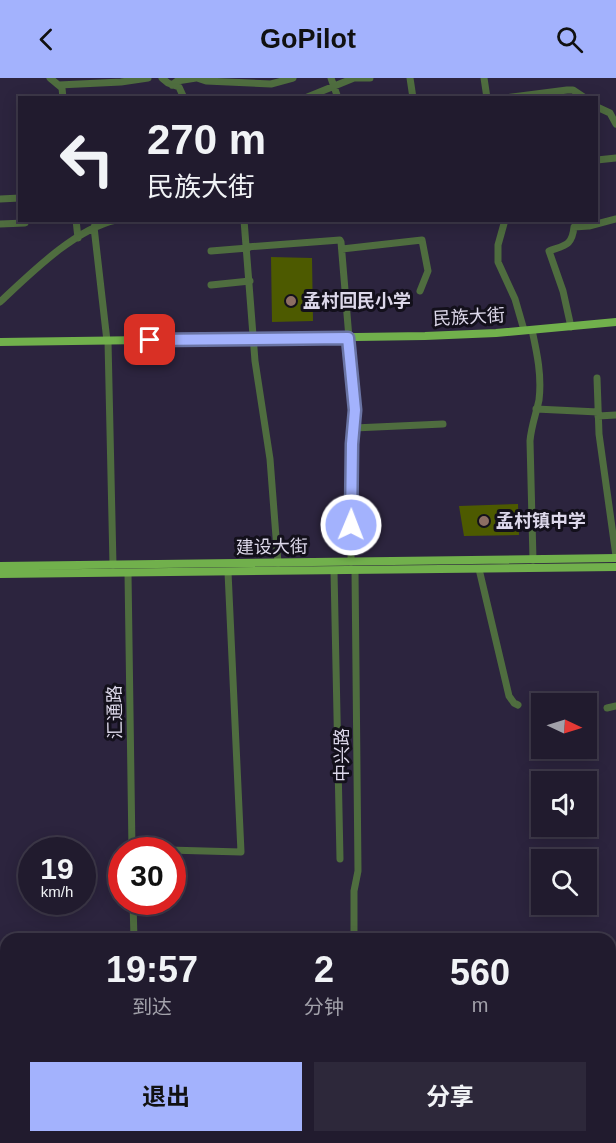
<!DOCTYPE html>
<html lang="zh">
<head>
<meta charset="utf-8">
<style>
  :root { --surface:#211b2e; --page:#2d283a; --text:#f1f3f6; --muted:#a2a1aa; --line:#3e394a; --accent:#a3b2fd }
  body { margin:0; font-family:Helvetica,"Noto Sans SC",sans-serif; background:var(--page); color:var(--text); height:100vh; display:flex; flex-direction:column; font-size:22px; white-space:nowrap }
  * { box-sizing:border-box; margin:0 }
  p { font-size:20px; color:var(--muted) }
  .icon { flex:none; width:33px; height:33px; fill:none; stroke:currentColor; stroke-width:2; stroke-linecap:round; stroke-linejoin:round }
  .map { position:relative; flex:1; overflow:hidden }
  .sheet { position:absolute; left:0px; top:855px; width:616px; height:210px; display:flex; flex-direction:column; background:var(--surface); border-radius:18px 18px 0 0; box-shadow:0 3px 15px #0003,0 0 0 2px var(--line) }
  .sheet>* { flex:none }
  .hud { position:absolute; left:18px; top:18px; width:580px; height:126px; border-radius:0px; box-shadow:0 3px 15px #0003,0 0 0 2px var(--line); background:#211b2e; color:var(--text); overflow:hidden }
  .needle { width:39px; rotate:94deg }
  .tools { position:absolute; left:531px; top:615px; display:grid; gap:12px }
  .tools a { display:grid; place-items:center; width:66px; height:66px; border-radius:0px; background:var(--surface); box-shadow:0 3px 15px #0003,0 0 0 2px var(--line); font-size:30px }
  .speed { position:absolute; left:18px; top:759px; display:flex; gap:12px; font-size:30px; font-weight:700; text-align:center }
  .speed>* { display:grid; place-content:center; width:78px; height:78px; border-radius:50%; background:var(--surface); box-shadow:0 3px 15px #0003,0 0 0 2px var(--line); line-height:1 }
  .speed small { font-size:15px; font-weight:400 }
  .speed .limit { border:9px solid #d22; background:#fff; color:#111 }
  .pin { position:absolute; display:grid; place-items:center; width:51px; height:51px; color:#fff; margin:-26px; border-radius:12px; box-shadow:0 3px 9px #0006 }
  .me { position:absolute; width:66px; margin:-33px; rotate:1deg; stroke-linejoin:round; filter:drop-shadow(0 0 4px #0008) }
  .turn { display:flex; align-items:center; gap:21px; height:126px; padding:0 30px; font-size:27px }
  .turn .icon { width:78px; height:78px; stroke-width:2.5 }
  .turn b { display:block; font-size:42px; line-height:51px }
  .eta { display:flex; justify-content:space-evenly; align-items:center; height:102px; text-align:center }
  .eta b { font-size:36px; font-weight:700; line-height:42px }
  .button { display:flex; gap:12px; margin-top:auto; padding:12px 30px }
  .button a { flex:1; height:69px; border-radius:0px; background:var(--accent); color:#111; font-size:24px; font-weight:700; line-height:69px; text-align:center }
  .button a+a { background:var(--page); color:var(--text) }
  header { display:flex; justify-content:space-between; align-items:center; height:78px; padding:0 30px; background:var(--accent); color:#111; font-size:27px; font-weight:700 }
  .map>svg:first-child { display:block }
  .pitch { fill:#4d5a00 }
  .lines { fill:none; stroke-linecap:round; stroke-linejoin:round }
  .minor { stroke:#4f6d3f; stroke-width:7 }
  .major { stroke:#71b04c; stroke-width:8 }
  .route-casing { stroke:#6a74a4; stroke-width:15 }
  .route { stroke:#a3b2fd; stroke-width:10 }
  .education-dot { fill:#8d6e63; stroke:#13101b; stroke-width:2 }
  .labels { text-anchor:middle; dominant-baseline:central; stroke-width:6; stroke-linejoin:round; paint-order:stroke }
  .poi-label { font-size:18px; font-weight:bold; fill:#ddd8ea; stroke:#13101b; text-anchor:start }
  .street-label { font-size:18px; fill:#ddd8ea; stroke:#13101b }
</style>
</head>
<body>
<header><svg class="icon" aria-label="back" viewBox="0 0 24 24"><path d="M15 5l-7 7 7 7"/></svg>GoPilot<svg class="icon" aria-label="search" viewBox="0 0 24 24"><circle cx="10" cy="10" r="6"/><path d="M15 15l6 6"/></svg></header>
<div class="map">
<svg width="616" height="1065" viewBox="0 0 616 1065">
  <rect width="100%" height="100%" fill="#2c243e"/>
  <path class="pitch" d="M271 179 312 180 313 243 272 244Z
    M518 426 519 457 464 458 459 428Z"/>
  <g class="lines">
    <path class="minor" d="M50 0 62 10 63 20
      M162 0 168 5 179 9 184 20
      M197 0 206 3 271 6 293 0
      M331 0 338 20
      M410 0 413 20
      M484 0 487 20
      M59 7 121 4 148 0
      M172 7 177 3 196 0
      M305 20 354 0H370
      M504 20 567 12H573L585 20
      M597 29 610 35 616 46
      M597 82 616 80
      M0 121 20 120
      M76 142 78 160
      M244 142 255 283 270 381 278 485
      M505 142 498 167V184L515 221 524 252
      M0 146 25 145
      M94 149 107 263
      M247 169 340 162 341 164 355 332 352 366 351 484
      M342 171 422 162 428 193 420 213
      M211 173 248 170
      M211 207 250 203
      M0 224C31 195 75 151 116 142
      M571 249 563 213 549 173C565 167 572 168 574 149L589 148 616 141
      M532 252C537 275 542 298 539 322 536 336 531 349 530 363L533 482
      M108 263 113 487
      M597 300 599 356 616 478
      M536 331 598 334
      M598 338 616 337
      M354 350 443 346
      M479 491 509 618 514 625 518 627
      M334 493 340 781
      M128 495 132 772
      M607 630 616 628
      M132 771 241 774 228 494
      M133 824 134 861
      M354 861V813L358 793 355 492
      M0 987H6
      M138 1059V1065
      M357 1059V1065"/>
    <path class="major" d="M0 264 425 258 496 255 616 244
      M0 488 616 480
      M0 496 616 489"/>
  </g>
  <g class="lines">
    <g class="route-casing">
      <path id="route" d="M150 262 348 260 355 332 352 366 351 447"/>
    </g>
    <use href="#route" class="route"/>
  </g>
  <g class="education-dot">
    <circle cx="291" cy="223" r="6"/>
    <circle cx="484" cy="443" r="6"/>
  </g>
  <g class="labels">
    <g class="poi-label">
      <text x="303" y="223">孟村回民小学</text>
      <text x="496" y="443">孟村镇中学</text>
    </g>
    <g class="street-label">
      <text transform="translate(469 239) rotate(-3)">民族大街</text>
      <text transform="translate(272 469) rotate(-1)">建设大街</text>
      <text transform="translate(115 634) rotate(-91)">汇通路</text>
      <text transform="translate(342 677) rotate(-90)">中兴路</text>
    </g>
  </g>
</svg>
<div class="tools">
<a><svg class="needle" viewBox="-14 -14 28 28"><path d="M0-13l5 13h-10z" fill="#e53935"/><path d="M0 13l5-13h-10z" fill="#a2a1aa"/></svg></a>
<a><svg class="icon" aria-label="sound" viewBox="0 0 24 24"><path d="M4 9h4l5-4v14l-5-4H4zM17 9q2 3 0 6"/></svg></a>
<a><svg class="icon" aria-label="search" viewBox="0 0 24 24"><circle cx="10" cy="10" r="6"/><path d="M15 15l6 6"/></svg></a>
</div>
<div class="speed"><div>19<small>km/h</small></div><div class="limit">30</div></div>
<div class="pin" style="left:150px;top:262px;background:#d93025"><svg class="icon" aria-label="arrive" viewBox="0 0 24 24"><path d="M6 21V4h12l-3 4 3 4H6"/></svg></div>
<svg class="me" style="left:351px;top:447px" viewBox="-20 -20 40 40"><circle r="17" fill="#a3b2fd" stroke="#fff" stroke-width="3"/><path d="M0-11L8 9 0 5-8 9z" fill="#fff"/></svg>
<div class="hud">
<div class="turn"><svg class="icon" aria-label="left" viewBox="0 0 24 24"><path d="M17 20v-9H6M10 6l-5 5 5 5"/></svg><div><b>270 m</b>民族大街</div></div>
</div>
<section class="sheet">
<div class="eta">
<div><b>19:57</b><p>到达</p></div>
<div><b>2</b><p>分钟</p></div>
<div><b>560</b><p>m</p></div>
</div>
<div class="button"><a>退出</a><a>分享</a></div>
</section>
</div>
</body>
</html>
